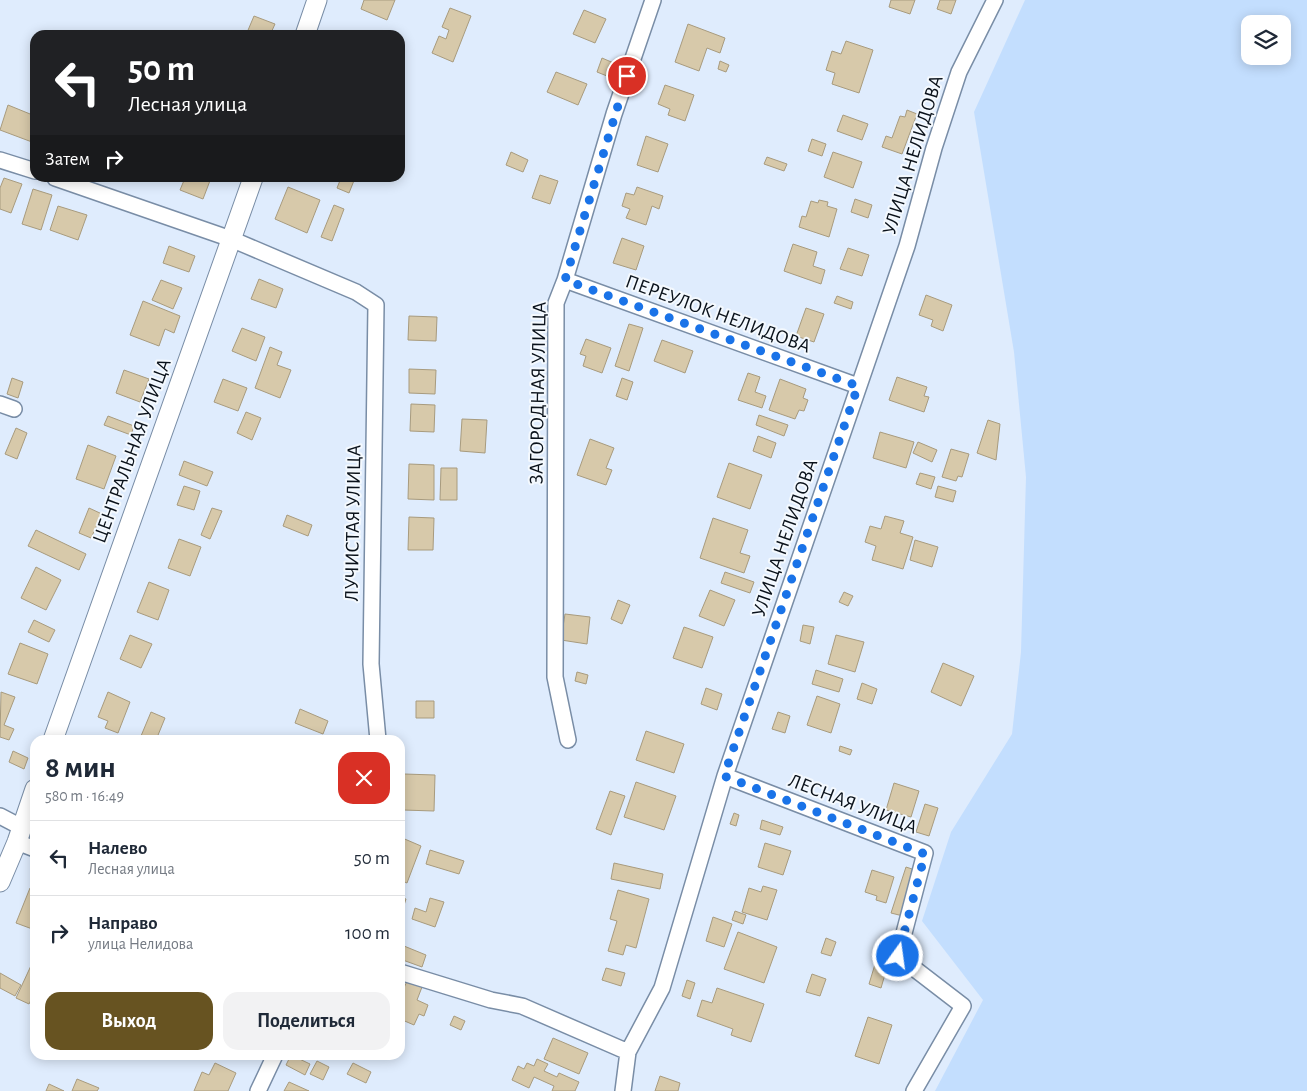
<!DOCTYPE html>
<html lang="ru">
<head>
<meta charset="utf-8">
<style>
  :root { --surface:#fff; --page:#f2f2f3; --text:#1f2937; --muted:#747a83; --line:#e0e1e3; --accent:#675321 }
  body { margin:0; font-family:"Alegreya Sans",sans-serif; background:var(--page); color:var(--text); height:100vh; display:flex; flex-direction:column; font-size:19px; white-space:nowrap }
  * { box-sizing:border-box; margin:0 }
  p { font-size:16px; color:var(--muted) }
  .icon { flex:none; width:28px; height:28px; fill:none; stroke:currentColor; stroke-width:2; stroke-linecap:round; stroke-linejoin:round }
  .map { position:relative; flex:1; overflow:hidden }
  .panel { position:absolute; left:30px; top:735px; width:375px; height:325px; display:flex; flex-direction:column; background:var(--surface); border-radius:15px; box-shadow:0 2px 12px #0003 }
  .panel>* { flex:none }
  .guide { position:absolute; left:30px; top:30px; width:375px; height:152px; border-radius:15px; box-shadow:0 2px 12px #0003; background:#202124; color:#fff; overflow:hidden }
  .controls { position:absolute; left:1241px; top:15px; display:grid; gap:10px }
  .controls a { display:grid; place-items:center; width:50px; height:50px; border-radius:10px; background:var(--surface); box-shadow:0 2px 12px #0003; font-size:25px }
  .pin { position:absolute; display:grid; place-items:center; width:42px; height:42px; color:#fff; margin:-21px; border:2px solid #fff; border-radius:50%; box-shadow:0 1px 5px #0007 }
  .me { position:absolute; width:55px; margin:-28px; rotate:14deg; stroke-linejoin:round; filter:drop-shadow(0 0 4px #0008) }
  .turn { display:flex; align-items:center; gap:18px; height:105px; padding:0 15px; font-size:22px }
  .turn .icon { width:65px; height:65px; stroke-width:2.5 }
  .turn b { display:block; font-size:35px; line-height:42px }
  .then { display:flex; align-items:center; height:48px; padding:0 15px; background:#0003; gap:10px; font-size:19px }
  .round { display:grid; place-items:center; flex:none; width:52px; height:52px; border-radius:15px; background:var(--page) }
  .summary { display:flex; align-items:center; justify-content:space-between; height:85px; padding:0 15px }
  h1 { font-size:30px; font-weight:600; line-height:38px }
  .action { display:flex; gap:10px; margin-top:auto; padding:10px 15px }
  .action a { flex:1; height:58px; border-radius:15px; background:var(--accent); color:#fff; font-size:20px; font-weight:600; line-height:58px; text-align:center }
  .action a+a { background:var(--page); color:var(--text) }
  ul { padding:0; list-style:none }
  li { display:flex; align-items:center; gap:15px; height:75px; padding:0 15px; border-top:1px solid var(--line) }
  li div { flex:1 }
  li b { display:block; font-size:19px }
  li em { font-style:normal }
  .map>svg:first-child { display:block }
  .green { fill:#c3defe; fill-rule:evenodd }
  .building { fill:#d7c9aa; stroke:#a89b7e }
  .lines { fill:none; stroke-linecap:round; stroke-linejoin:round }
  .minor-casing { stroke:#798da6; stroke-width:18 }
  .tertiary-casing { stroke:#798da6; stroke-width:21 }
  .minor { stroke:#fff; stroke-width:15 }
  .tertiary { stroke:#fff; stroke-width:19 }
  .route { stroke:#1a73e8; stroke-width:9; stroke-dasharray:0 16.2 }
  .labels { text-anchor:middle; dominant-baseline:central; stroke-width:4; stroke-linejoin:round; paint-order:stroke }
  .street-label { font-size:20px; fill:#09111a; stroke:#f4f9fe }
</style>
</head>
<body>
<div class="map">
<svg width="1307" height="1091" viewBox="0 0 1307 1091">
  <rect width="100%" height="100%" fill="#dfecfd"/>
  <path class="green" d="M1025 0H1307V1091H935L983 1000 922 921 951 832 1012 734 1021 652 1026 477 1014 352 974 112ZM1250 24H1282V56H1250Z"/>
  <path class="building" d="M364 0H395L387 20 361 9Z
    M891 0H915L910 14 889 7Z
    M940 0H956L951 14 937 9Z
    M450 8 471 16 453 62 432 53 439 36 446 39 449 30 442 27Z
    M584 10 606 19 595 43 573 34Z
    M254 16 275 24 270 35H246Z
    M688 24 725 38 720 53 707 48 699 71 675 62Z
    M846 41 873 50 859 93 832 84 835 73 826 70 832 51 841 54Z
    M602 58 623 67 617 80 597 72Z
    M720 61 729 65 726 72 718 69Z
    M556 72 587 84 578 105 547 92Z
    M665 85 694 95 685 121 668 115 670 109 658 104Z
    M8 105 35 116V133L32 142 0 130Z
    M907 110 917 114 902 154 882 147 886 136 892 138 900 116 905 117Z
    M843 115 868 124 862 140 837 131Z
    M646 136 668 144 658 172 637 165Z
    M812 139 826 144 822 156 808 151Z
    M511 152 528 160 523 172 506 165Z
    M833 152 862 162 853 188 824 177Z
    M767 157 787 164 784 171 764 164Z
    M540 175 558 181 550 204 532 198Z
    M4 178 22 184 11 213 0 209V188Z
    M185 178H211L203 199 180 190Z
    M341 178H355L349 193 337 188Z
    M288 187 320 200 307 233 275 219Z
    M637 187 663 196 659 209 652 206 646 225 626 218 630 209 622 206 626 193 634 195Z
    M33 189 52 195 41 230 22 224Z
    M855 199 872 205 868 218 851 212Z
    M819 200 828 202 827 206 837 209 829 237 799 227 802 216 806 217 811 201 818 203Z
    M334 205 344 209 332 241 321 237Z
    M58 206 87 215 78 240 50 230Z
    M622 238 644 246 636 270 613 263Z
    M793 244 817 252 813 266 825 270 821 284 784 271Z
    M169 246 195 256 189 272 163 263Z
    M848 248 869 255 862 276 840 269Z
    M259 279 283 289 276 308 251 299Z
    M161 280 182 288 173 309 152 300Z
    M926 295 952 305 943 331 931 326 933 320 919 315Z
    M837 296 853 302 851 309 834 303Z
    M143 301 180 316 174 333 165 329 159 346 130 335Z
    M806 308 824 314 814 342 796 336Z
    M409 316 437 317 436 341 408 340Z
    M629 324 643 328 629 371 615 366Z
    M242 328 265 337 256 361 232 351Z
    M586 339 611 348 602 373 583 366 586 356 580 354Z
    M662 340 693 351 685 373 654 361Z
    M270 347 282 352 277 365 291 370 280 398 255 388Z
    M409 369 436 370 435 394 409 393Z
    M124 370 149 379 140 402 116 393Z
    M748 373 760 377 755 392 766 396 762 408 738 400Z
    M897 377 927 387 924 396 929 397 924 412 889 400Z
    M12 378 23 382 18 398 7 394Z
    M622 378 633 382 627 400 616 396Z
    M223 379 247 388 238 411 214 402Z
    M780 379 806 389 803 398 808 400 804 411 799 410 795 419 769 410Z
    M411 404 435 405 434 432 410 431Z
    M246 412 261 418 252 440 237 433Z
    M759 415 788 425 784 436 756 425Z
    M108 416 134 426 131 435 104 425Z
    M462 419 487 420 485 453 460 451Z
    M988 420 1000 424 996 460 977 453Z
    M16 428 27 433 17 459 5 454Z
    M880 432 914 442 906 468 873 458Z
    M758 436 776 443 771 458 753 451Z
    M590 439 614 448 606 468 612 470 606 485 577 475Z
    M918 442 937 450 932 462 913 453Z
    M88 445 116 456 104 489 76 479Z
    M951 449 969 454 962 477 958 476 956 481 942 477Z
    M184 461 213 472 207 486 179 475Z
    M729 463 762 475 750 509 717 497Z
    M409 464 434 465V500L408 499Z
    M441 468H457V500H440Z
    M920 473 935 477 931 489 916 484Z
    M184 486 200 491 194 510 177 505Z
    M938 486 956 491 953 502 935 497Z
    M89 508 102 514 91 538 79 533Z
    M212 508 222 511 210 539 201 535Z
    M287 515 312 525 308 536 283 526Z
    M885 516 904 521 900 533 913 537 903 569 872 560 876 546 865 542 870 526 881 529Z
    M409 517 434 518 433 550H408Z
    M713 518 748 530 740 553 750 556 744 573 700 558Z
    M36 530 86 554 79 570 28 546Z
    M179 539 201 547 190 576 168 568Z
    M915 540 938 547 932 567 910 560Z
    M36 567 61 580 46 610 21 598Z
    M725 572 754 582 750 593 721 583Z
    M149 582 169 590 158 620 137 612Z
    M710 590 735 600 724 626 699 616Z
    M844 592 853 596 848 606 839 602Z
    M618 600 630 605 622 624 611 619Z
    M565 614 590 617 587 644 561 640Z
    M34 620 55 630 49 642 28 632Z
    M803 625 814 627 810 644 800 641Z
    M684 627 713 637 702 668 673 658Z
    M130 635 152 644 141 668 120 659Z
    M836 635 864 642 855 672 828 664Z
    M20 643 48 654 37 684 8 674Z
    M943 663 974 676 961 706 931 692Z
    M816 670 843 679 839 692 812 684Z
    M577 672 588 675 586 684 575 681Z
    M862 683 877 689 872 704 857 699Z
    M706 688 722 694 717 710 701 704Z
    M1 692 15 697 4 725 14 729 9 740 0 737Z
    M108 692 130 702 118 733 105 728 108 721 98 717Z
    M817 696 840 704 831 733 807 725Z
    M416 701H434V718H416Z
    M300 709 328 721 323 734 295 723Z
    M151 712 165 718 156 740 141 736Z
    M778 712 790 716 785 733 772 729Z
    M646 731 684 744 674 773 636 760Z
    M840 746 852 750 850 755 839 751Z
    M13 751 28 758 24 769 9 762Z
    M404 774 435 775 434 811 403 810Z
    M636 782 676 796 664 830 624 817Z
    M894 783 919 791 911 817 886 810Z
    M610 791 625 796 611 835 596 829Z
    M925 804 938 808 929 836 916 832Z
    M734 813 739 815 736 826 730 824Z
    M762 820 783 827 780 835 760 829Z
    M400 837 421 846 407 883 400 880Z
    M765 843 791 851 783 875 758 867Z
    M430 850 464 861 459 874 426 864Z
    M614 863 663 874 660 889 611 879Z
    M906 867 918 871 903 916 891 913Z
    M872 870 894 877 886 903 876 900 877 896 865 892Z
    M763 886 777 890 767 920 742 912 749 888 761 892Z
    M30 888 35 890V930L16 923Z
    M618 890 649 899 636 948 626 945 623 955 608 951 617 921 610 919Z
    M400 897 406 899 400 918Z
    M430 898 444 902 435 927 412 919 415 908 426 912Z
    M735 911 746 915 743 924 732 920Z
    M713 917 732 924 724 947 706 941Z
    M738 932 777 947 764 983 724 969Z
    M826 938 836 942 831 956 821 953Z
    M404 946 426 955 422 967 400 959Z
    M35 957V992L29 1004 16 998Z
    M876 961 888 964 881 988 869 984Z
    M606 968 625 973 621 986 602 980Z
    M0 973 21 985 15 996 0 988Z
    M812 974 826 979 820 996 806 992Z
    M687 980 695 983 690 999 682 996Z
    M407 981 422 987 417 1000 428 1005 424 1016 419 1014 414 1025 400 1019V997Z
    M717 988 764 1004 751 1042 731 1035 733 1029 697 1016 702 1000 712 1003Z
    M454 1016 465 1021 461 1030 450 1025Z
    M868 1017 892 1025 879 1064 855 1056Z
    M553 1038 588 1053 579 1074 544 1059Z
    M291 1055 310 1064 305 1075 286 1065Z
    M537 1059 548 1064 544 1071 557 1077 559 1073 579 1082 575 1091H552L554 1086 534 1077 529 1088 512 1080 518 1066 524 1069 527 1063 534 1066Z
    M317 1061 329 1067 323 1080 310 1074Z
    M215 1063 236 1073 228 1091H194L202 1072 209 1075Z
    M353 1063 371 1072 366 1083 347 1074Z
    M660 1076 680 1083 678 1091H655Z
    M77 1079 99 1088 97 1091H72Z
    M289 1082 309 1091H284Z
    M49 1084 64 1091H46Z"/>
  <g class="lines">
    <g class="minor-casing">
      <path id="minor" d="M0 160 35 171
        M55 178 231 239 356 292 376 305 371 664 378 740
        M565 280 858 386
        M0 404 14 409
        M568 740 555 677 556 303 565 280 614 114 653 0
        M725 776 925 853 898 956 963 1006 914 1091
        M0 816 21 827
        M17 842 35 849
        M400 972 491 1000 522 1006 628 1052
        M258 1091 275 1055
        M623 1091 628 1052 662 988 725 776 907 246 934 148 959 72 995 0"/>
    </g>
    <g class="tertiary-casing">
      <path id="tertiary" d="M305 35 317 0
        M53 740 253 178
        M0 882 17 842 35 789"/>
    </g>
    <use href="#minor" class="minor"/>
    <use href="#tertiary" class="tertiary"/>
  </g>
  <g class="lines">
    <path class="route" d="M627 76 565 280 858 386 724 776 925 854 898 956"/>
  </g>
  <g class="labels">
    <g class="street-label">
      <text transform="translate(913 155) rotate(-73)">УЛИЦА НЕЛИДОВА</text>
      <text transform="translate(718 314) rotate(20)">ПЕРЕУЛОК НЕЛИДОВА</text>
      <text transform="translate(538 393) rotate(-89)">ЗАГОРОДНАЯ УЛИЦА</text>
      <text transform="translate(132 451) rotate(-70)">ЦЕНТРАЛЬНАЯ УЛИЦА</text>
      <text transform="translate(353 523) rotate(-89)">ЛУЧИСТАЯ УЛИЦА</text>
      <text transform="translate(785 538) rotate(-71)">УЛИЦА НЕЛИДОВА</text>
      <text transform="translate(853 804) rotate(21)">ЛЕСНАЯ УЛИЦА</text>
    </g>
  </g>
</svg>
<div class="controls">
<a><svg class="icon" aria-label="layers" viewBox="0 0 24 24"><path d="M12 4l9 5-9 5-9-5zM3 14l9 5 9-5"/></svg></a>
</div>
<div class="pin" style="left:627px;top:76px;background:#d93025"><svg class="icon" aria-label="arrive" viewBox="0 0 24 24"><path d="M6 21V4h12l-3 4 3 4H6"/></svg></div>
<svg class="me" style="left:898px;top:956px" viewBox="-20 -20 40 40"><circle r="17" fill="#1a73e8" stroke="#fff" stroke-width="3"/><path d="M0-11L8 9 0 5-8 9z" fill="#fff"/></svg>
<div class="guide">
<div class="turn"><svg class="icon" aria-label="left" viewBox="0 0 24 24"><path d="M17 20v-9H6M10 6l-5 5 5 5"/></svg><div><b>50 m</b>Лесная улица</div></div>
<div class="then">Затем<svg class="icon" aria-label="right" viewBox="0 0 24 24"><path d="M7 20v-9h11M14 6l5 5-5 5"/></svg></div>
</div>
<section class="panel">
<div class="summary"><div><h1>8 мин</h1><p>580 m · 16:49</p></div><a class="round" style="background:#d93025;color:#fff"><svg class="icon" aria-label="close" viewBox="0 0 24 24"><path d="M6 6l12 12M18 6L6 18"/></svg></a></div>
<ul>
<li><svg class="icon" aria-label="left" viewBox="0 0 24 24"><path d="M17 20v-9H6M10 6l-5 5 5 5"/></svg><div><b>Налево</b><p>Лесная улица</p></div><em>50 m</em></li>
<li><svg class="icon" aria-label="right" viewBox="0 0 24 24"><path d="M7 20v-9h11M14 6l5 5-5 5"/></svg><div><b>Направо</b><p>улица Нелидова</p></div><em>100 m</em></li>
</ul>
<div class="action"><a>Выход</a><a>Поделиться</a></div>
</section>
</div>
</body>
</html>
